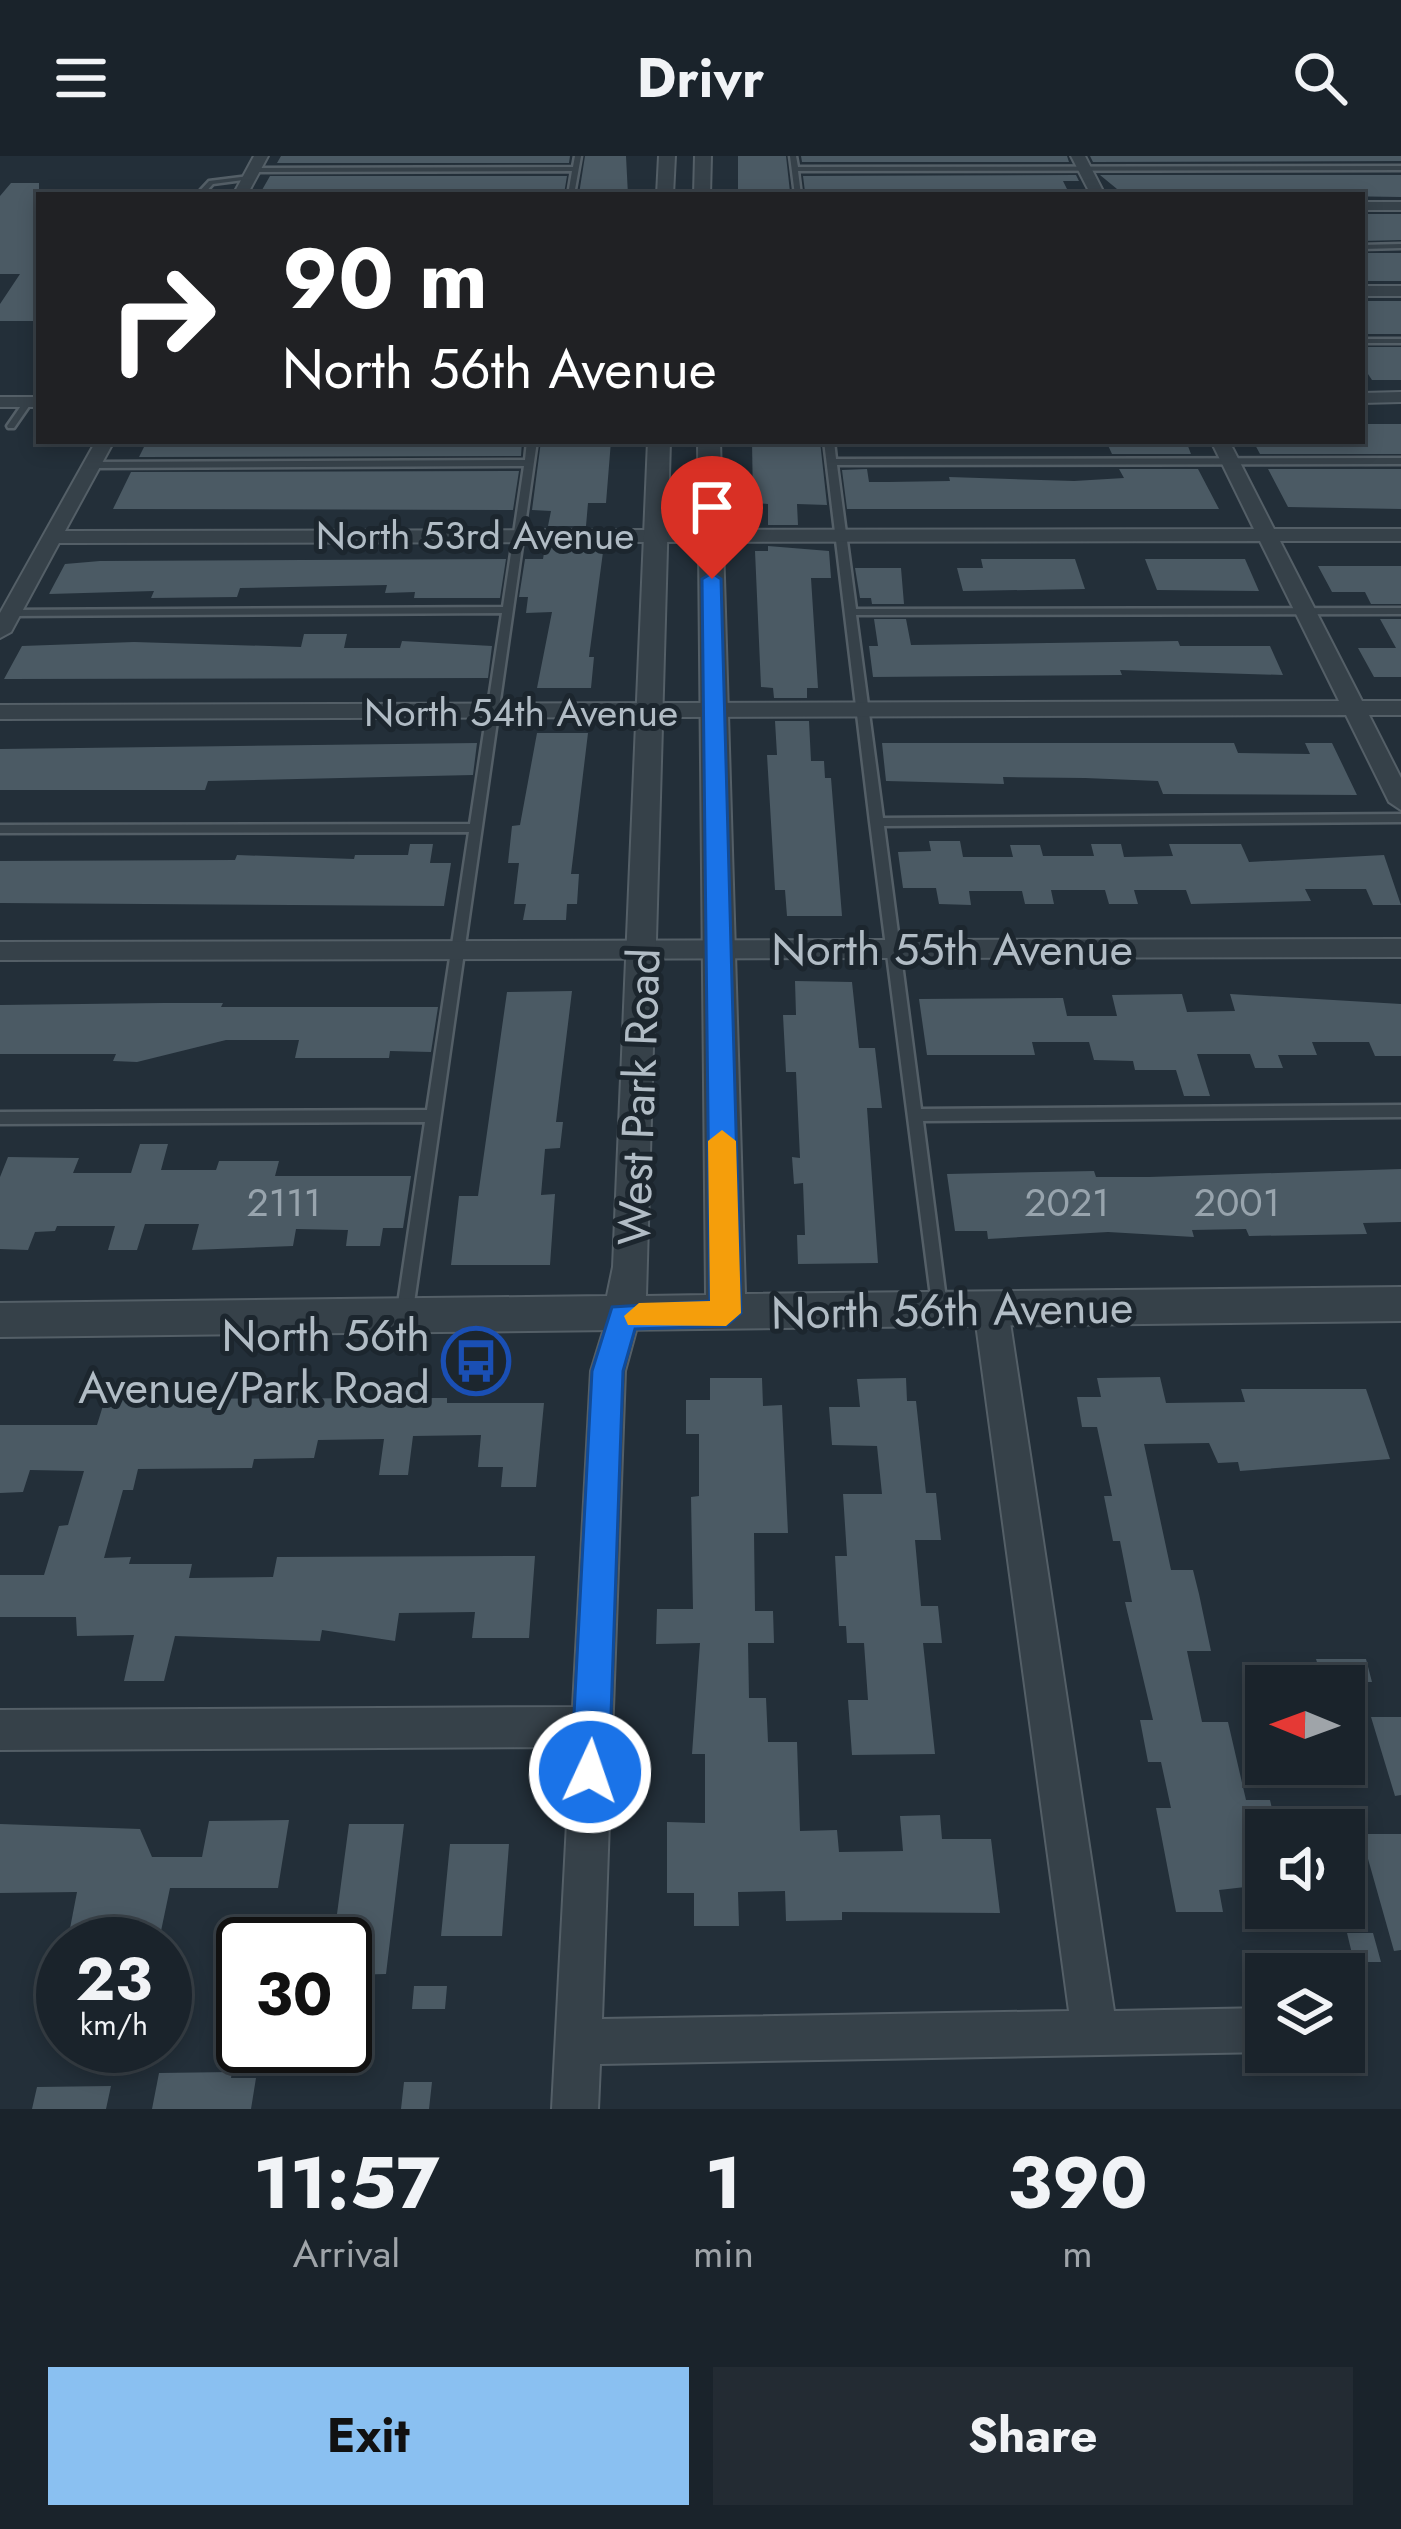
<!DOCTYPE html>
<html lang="en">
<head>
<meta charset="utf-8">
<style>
  :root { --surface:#1a232b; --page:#232b33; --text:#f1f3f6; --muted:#9fa4a9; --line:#384047; --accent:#8ac0f1 }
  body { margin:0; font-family:Jost,sans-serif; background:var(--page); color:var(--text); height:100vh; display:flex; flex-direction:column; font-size:45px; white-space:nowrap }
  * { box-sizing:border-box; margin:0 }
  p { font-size:39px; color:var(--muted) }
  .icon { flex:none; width:66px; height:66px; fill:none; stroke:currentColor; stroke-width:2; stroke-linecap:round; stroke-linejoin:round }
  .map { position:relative; height:1953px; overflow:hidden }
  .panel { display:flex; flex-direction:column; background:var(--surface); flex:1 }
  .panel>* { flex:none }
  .banner { position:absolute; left:36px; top:36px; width:1329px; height:252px; border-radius:0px; box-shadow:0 6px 18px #0003,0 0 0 3px var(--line); background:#202124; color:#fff; overflow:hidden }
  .needle { width:78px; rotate:271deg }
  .buttons { position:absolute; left:1245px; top:1509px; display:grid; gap:24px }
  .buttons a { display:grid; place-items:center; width:120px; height:120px; border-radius:0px; background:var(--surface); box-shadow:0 6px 18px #0003,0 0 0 3px var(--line); font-size:60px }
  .speed { position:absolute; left:36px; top:1761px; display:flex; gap:24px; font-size:60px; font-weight:700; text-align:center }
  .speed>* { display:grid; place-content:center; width:156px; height:156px; border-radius:50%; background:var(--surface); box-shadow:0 6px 18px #0003,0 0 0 3px var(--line); line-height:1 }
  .speed small { font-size:30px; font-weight:400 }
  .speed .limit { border:6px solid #111; border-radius:18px; background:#fff; color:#111 }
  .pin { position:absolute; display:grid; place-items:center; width:102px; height:102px; color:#fff; margin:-123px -51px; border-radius:50% 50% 50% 0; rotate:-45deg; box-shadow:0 0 12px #0007 }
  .pin .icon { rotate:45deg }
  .me { position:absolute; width:132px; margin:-66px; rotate:3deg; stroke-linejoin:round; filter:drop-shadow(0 0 9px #0008) }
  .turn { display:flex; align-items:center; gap:42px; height:252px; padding:0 48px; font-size:54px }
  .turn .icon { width:156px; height:156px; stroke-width:2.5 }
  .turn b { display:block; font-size:84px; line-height:102px }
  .eta { display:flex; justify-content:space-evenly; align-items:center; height:204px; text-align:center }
  .eta b { font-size:72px; font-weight:700; line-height:84px }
  .action { display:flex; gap:24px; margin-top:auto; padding:24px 48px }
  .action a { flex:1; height:138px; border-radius:0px; background:var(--accent); color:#111; font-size:48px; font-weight:700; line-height:138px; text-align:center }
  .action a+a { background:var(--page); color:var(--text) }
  header { display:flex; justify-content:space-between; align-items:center; height:156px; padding:0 48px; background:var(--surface); font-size:54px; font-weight:700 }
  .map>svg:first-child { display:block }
  .building { fill:#4b5a64 }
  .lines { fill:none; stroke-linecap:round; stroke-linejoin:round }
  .service-casing { stroke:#545f67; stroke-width:5 }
  .minor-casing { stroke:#545f67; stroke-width:4 }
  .tertiary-casing { stroke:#545f67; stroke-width:4 }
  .service { fill:#364149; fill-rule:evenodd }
  .minor { fill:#364149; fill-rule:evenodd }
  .tertiary { fill:#364149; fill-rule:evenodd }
  .route { fill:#1a73e8; stroke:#114b97; stroke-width:3 }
  .slow { fill:#f59e0b }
  .labels { text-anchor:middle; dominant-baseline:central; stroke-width:10; stroke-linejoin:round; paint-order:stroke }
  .far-street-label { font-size:39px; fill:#b1bcc5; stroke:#1c262e }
  .number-label { font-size:39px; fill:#98a4ad }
  .street-label { font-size:45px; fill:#b1bcc5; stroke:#1c262e }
  .poi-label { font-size:45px; fill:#b1bcc5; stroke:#1c262e; text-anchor:end }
</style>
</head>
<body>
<header><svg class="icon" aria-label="menu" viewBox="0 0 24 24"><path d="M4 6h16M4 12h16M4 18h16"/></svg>Drivr<svg class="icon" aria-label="search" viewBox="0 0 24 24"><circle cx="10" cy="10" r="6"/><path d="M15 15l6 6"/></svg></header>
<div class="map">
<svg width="1401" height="1953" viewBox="0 0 1401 1953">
  <rect width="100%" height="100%" fill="#232f39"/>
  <path class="building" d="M281 0H570L569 7H277Z
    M585 0H626L628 39 579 38Z
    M738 0H786L790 36 738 39Z
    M801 0H1067L1069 6H802Z
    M1090 0H1401V5L1093 6Z
    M1076 19 1079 25H1063L1068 35 891 36H805L803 20Z
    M1100 19H1401V41L1141 37 1117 33Z
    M270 20H567L564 38H277L262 34Z
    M11 27H39V165H0V148L20 118H0V40Z
    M1362 58H1401V84L1362 85Z
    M1362 97H1401V125H1362Z
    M1362 145H1401V178H1362Z
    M1362 191H1401V224H1372L1362 209Z
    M1362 268H1401V298H1260L1253 285H1362Z
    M147 285H522L521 300 139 301Z
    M541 285H611L606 347H588L586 370H548L551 355 532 354Z
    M752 285H820L827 349 797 348 798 369H768V348L753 347Z
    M1106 285H1186L1191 298H1112Z
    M867 313 869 326H888L950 325 949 321 1074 325 1124 322 1119 313H1198L1219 353H847L842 314Z
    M1268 313H1401V353L1288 351Z
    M519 315 513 354 113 353 131 316Z
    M768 390 829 395 831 422H811L818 532H807V542H774L773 532 761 531 755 395H768Z
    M545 391 603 396 589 501H594L591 532H537L552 456 526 457 528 441H519L525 403H543Z
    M506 403 500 442H414L415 436 385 437 387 429 240 432 237 441 151 442 154 435 49 438 65 408 100 405Z
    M981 403H1075L1085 433 963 435 957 412H983Z
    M1145 403H1245L1259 435 1157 434Z
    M1318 410H1401V448H1371L1365 436H1332Z
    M855 412H901L904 448H872L871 442H860Z
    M874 463H906L911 489 1178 485 1180 490H1270L1283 519 1120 514 1122 519 873 521 869 490H878Z
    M1380 463H1401V521H1374L1358 492H1396Z
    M304 478H347L344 492H400L402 485 492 490 488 522 4 523 22 490 134 486 301 491Z
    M775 565H809L811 605H824L825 622H831L842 760H787L785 734H775L767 599H777Z
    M537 577H588L571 718H579L577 748H567L566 764H523L526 748H514L519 707H508L512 670 520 669Z
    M477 587 473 619 208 625 205 634H0V593Z
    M882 587H1234L1238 597 1310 598 1305 587H1332L1357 639 1163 638 1158 625 1085 622 1003 621 1004 628 886 625Z
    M929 685H960L963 701H1013L1010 689H1040L1043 700H1094L1091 688H1121L1124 701 1173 700 1169 688H1241L1249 706 1384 699 1401 749H1373L1366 733H1305L1311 745 1191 748 1186 734H1134L1138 748H1109L1105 734H1051L1054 748H1025L1022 735H969L971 749 939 748 936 732H903L898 696 931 695Z
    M410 688H433L430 707H451L444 750 0 747V705L235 704 237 699 354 703 355 699H408Z
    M795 825 852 826 859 892H875L882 952H867L878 1107 798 1108 797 1079H805L803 1027 794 1028 792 1001 800 1002 796 916H786L783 859H796Z
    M572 835 556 966H563L560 992 545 993 541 1039 555 1038 550 1109H451L459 1040H478L507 836Z
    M1182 838 1187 856 1235 855 1230 838 1401 848V900H1375L1369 886H1312L1317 899H1278L1283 912H1255L1250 898H1197L1210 940H1184L1176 914H1135L1133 905 1094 904 1089 886H1032L1035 899H927L919 843 1063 842 1067 860H1117L1112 839Z
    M163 847H223L221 851H438L431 896 390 895 389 902H295L299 884H226L137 906 113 905 116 898H0V849Z
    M140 988H168L161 1014H216L219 1005H279L275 1020H411L403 1072H383L380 1090H346L348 1074 296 1073 293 1090 192 1094 199 1068H145L137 1094H108L115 1070H57L55 1075 35 1076 28 1094 0 1093V1021L8 1001 79 1002 73 1017H131Z
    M1401 1013V1066L1363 1067 1367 1078 1249 1080 1246 1073 1192 1074 1194 1081 1108 1076 988 1083 987 1075H955L947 1018 1094 1015 1096 1021H1149Z
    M1160 1221 1166 1247 1245 1246 1241 1233H1366L1390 1303 1240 1315 1238 1306 1218 1307 1209 1287 1144 1288 1171 1414H1193L1199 1438 1211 1495H1187L1202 1566H1228L1246 1644H1270L1277 1674H1266V1697H1256L1263 1729 1219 1734 1223 1756H1176L1156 1652H1171L1161 1606H1148L1140 1564H1153L1125 1446H1132L1120 1385H1113L1104 1340H1112L1097 1271H1082L1077 1241H1101L1097 1222Z
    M710 1222H762L763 1250 782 1249 788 1377H754L755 1455H773L774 1487H748L749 1542H766L768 1586H797L800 1675 837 1674 839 1696 903 1695 900 1660 940 1659 942 1683H991L1000 1757 842 1756V1764L786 1765 785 1735 738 1736 739 1770H694V1737H667V1666L705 1667V1598H692L700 1487 656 1488 657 1453H693L691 1341 699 1340V1278H686V1244H710Z
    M906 1222 907 1245H916L926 1337H936L941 1384H915L921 1450H938L942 1487H923L935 1598 852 1599 848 1544H868L864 1487H847L846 1470H839L835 1400H847L843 1338H882L877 1290 832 1289 829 1251H860L857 1223Z
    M447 1242V1247H544L536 1331H501L503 1311H478L481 1279 413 1280 408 1319H379L384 1283 318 1284 314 1302 254 1303 252 1312 138 1313 133 1334H123L104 1402 131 1401 129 1408H192L189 1422 273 1421 277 1401 535 1400 529 1482H472L475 1456 399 1457 395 1485 322 1474 320 1485 175 1480 164 1525H124L134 1479 77 1480 76 1461H0V1419H44L59 1370 68 1369 84 1315 30 1314 23 1336 0 1337V1269H97L105 1243Z
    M1316 1503H1366L1372 1526H1323Z
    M1371 1561H1401V1639L1395 1640Z
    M289 1664 278 1732H170L161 1775 138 1776 136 1788H67L77 1736 0 1737V1668L140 1673 152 1701H202L209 1665Z
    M349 1668H404L386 1818 345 1819V1788H333Z
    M1361 1678H1401V1794L1394 1795Z
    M450 1688H509L502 1780H441Z
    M1347 1777H1373L1381 1806H1354Z
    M414 1830H447L445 1853H412Z
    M232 1916 231 1922H256L251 1953H152L159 1917Z
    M404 1926H432L429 1953H401Z
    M111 1930 106 1953H32L37 1931Z"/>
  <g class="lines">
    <g class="service-casing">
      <path id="service" d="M575 0H581L574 39H568L572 15 254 16 251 14 254 12 573 11Z
        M790 0H796L798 11 1401 10V14L798 15 801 39H795Z
        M249 20 251 23 213 28 203 39H196L209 25Z
        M1401 88V92L1362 93V89Z
        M1362 183H1401V187H1362Z
        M25 244 32 246 14 272H8L7 270Z
        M527 285H537L412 1161 410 1166 404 1168 398 1166 396 1161 425 966 0 968V956L427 954 469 676 0 677V669L470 668 502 457 10 460 5 457 10 454 503 451 524 310 92 312 87 309 92 306 525 304Z
        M824 285H834L836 303 1401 302V308L837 309 856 453 1401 452V458L856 459 883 662 1401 658V666L884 670 921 953 1401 949V961L923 965 947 1151 945 1156 939 1158 933 1156 870 666Z"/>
    </g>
    <g class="minor-casing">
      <path id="minor" d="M254 0H268L247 39H233Z
        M1071 0H1085L1105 39H1091Z
        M1362 46H1401V54H1362Z
        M1362 130H1401V140H1362Z
        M1401 236V246L1362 247V237Z
        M0 241H39V251H0Z
        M96 285H114L65 375 1254 373 1211 285H1229L1274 373H1401V385H1280L1362 545H1401V559H1369L1401 622V654L1389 646 1346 559 0 563V549L1339 545 1260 385 59 387 11 476 0 482V457Z
        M1401 783V801L0 804V786Z
        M991 1139 1003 1143 1008 1153 1114 1855 1266 1852V1896H1270L600 1908 598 1953H552L571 1591 0 1594V1554L573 1551 591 1215 611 1150 623 1146 635 1150 640 1160 625 1215 602 1863 1069 1855 974 1153 979 1143Z"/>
    </g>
    <g class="tertiary-casing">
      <path id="tertiary" d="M659 0H675L673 39H657Z
        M695 0H711L710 39H694Z
        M648 285H670L646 1140 706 1139 698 285H720L745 1138 1401 1131V1165L0 1181V1147L607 1140 613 1111Z"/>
    </g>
    <use href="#service" class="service"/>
    <use href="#minor" class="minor"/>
    <use href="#tertiary" class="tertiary"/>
  </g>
  <path class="route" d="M712 417 721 423 741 1157 726 1170 635 1173 623 1215 609 1616 603 1629 590 1635 577 1629 571 1616 592 1215 612 1151 710 1145 702 423Z"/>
  <path class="slow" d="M722 974 736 985 741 1157 726 1170 628 1169 624 1160 639 1147 710 1145 708 985Z"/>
  <defs>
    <g id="bus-ring" transform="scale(3.45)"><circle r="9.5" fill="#1c262e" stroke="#1a4fb4" stroke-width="1.5"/><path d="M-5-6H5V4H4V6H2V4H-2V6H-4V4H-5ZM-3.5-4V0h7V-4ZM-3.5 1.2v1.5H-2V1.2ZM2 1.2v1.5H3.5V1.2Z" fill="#1a4fb4"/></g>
  </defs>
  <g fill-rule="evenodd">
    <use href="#bus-ring" x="476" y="1205"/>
  </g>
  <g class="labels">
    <g class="far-street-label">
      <text x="475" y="379">North 53rd Avenue</text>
      <text x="521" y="556">North 54th Avenue</text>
    </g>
    <g class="number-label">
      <text x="284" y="1046">2111</text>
      <text x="1067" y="1046">2021</text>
      <text x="1237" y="1046">2001</text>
    </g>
    <g class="street-label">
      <text x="952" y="793">North 55th Avenue</text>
      <text transform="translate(639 941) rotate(-88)">West Park Road</text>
      <text transform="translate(952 1154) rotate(-1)">North 56th Avenue</text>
    </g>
    <g class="poi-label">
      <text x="430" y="1179">North 56th<tspan x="430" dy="52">Avenue/Park Road</tspan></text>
    </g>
  </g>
</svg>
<div class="buttons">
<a><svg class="needle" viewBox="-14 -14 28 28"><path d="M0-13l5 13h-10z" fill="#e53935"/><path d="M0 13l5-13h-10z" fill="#9fa4a9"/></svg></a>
<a><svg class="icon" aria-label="sound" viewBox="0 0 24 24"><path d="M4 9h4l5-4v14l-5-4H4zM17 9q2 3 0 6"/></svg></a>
<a><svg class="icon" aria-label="layers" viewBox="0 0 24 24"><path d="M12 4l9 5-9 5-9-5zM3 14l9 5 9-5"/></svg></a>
</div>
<div class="speed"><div>23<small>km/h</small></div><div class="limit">30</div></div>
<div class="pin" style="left:712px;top:423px;background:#d93025"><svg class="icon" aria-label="arrive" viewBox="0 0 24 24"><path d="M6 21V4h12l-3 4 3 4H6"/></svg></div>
<svg class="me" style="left:590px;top:1616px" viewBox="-20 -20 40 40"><circle r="17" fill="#1a73e8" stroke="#fff" stroke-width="3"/><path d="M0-11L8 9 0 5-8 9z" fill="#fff"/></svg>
<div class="banner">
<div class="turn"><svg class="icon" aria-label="right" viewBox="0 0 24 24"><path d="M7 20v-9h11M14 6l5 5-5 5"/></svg><div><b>90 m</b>North 56th Avenue</div></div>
</div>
</div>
<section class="panel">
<div class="eta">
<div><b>11:57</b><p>Arrival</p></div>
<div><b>1</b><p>min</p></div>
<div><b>390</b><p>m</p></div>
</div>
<div class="action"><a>Exit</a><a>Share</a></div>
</section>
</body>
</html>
